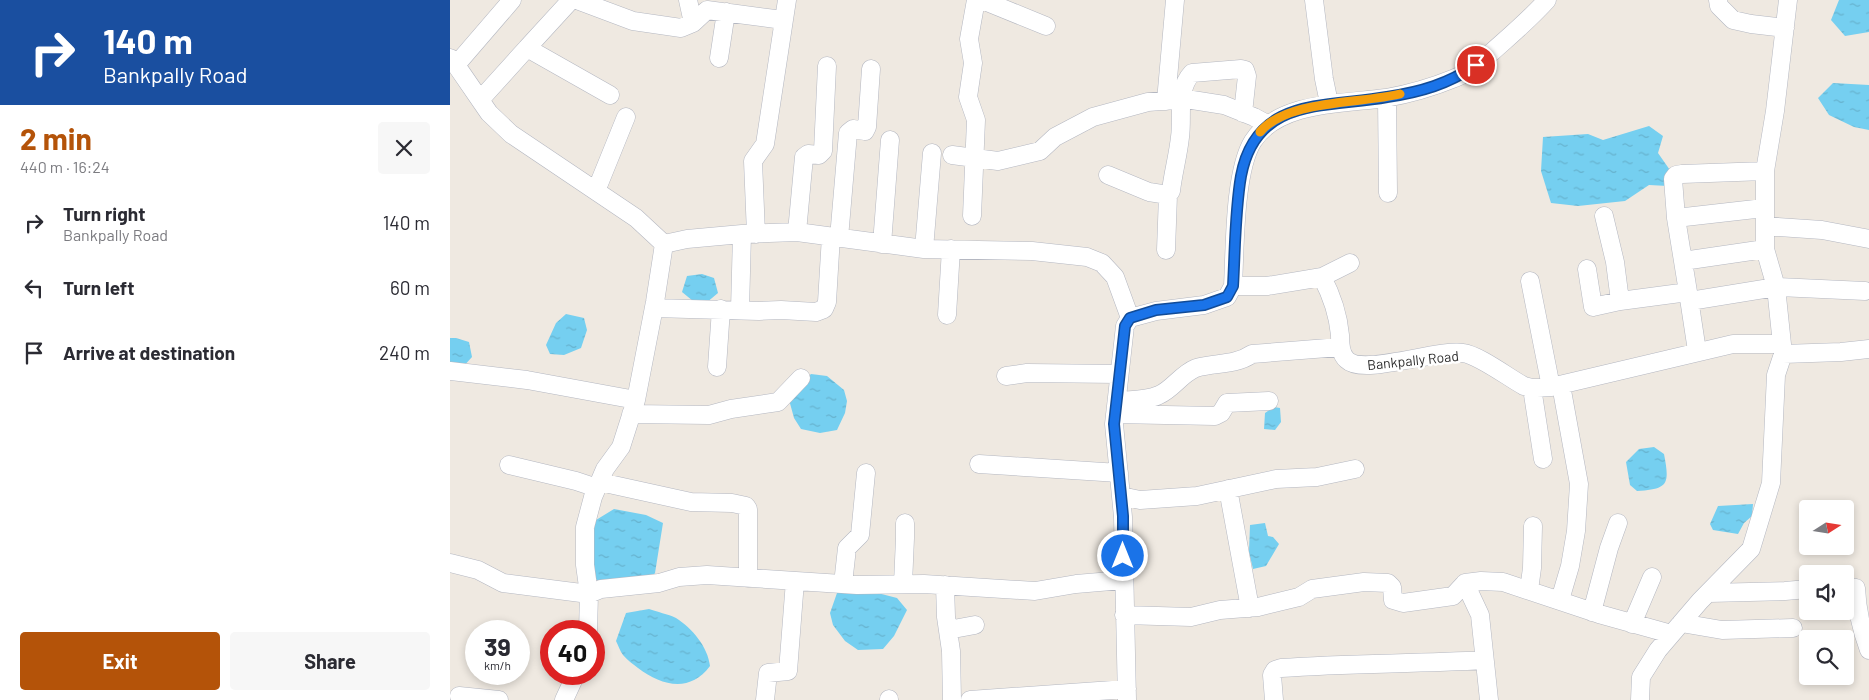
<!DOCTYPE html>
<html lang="en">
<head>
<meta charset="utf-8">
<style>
  :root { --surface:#fff; --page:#f7f7f7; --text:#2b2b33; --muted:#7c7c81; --accent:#b45309 }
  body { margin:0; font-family:Barlow,sans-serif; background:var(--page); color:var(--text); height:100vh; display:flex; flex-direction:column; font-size:19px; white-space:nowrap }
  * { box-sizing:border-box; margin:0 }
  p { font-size:16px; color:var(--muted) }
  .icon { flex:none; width:28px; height:28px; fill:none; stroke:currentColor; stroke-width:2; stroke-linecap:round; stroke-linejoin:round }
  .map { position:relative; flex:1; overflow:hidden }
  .side { display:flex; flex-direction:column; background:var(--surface); width:450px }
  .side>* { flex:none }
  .top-card { background:#1a4fa0; color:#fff; overflow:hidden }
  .needle { width:32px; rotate:78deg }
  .tools { position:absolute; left:1349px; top:500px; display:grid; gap:10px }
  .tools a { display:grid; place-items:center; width:55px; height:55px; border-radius:5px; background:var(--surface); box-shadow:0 2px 8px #0003; font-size:25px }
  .speed { position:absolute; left:15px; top:620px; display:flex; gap:10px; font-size:25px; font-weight:700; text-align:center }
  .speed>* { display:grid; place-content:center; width:65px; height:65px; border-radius:50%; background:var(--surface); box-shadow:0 2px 8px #0003; line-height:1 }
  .speed small { font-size:12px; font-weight:400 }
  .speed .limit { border:8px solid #d22; background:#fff; color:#111 }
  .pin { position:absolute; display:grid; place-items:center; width:42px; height:42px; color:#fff; margin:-21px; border:2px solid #fff; border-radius:50%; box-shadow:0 1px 5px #0007 }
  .me { position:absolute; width:55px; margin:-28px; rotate:0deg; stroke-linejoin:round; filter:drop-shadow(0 0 4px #0008) }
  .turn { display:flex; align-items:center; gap:18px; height:105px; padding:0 20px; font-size:22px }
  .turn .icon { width:65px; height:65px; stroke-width:2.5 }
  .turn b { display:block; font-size:35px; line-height:42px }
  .round { display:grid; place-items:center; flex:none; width:52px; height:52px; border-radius:5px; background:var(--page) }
  .headline { display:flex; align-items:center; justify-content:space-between; height:85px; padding:0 20px }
  h1 { font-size:30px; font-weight:700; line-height:38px; color:var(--accent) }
  .primary-button { display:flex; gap:10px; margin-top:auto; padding:10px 20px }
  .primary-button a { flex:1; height:58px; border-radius:5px; background:var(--accent); color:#fff; font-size:20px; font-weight:700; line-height:58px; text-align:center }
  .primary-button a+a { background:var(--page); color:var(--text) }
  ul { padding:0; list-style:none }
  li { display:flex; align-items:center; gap:15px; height:65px; padding:0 20px }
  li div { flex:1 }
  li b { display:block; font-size:19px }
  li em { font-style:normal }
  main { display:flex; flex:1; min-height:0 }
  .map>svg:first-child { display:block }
  .water { fill:url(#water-ripples) }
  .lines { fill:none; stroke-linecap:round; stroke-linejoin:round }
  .minor-casing { stroke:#b4b7c1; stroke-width:19 }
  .minor { stroke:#fff; stroke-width:18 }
  .route-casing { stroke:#114b97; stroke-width:12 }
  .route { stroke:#1a73e8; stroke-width:9 }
  .slow { stroke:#f59e0b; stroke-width:9 }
  .labels { text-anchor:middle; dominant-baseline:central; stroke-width:5; stroke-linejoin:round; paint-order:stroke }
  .street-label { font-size:14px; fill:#2e2e2e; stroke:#fff }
</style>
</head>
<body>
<main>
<section class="side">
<div class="top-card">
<div class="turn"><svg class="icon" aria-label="right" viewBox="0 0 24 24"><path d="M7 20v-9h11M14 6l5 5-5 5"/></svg><div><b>140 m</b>Bankpally Road</div></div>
</div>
<div class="headline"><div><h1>2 min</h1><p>440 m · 16:24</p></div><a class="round"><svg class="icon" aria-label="close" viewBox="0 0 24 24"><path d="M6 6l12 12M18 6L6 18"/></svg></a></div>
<ul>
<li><svg class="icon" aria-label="right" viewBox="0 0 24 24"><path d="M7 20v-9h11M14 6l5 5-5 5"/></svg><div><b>Turn right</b><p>Bankpally Road</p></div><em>140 m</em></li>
<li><svg class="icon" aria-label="left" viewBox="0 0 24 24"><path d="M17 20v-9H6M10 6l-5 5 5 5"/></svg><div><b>Turn left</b></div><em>60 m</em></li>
<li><svg class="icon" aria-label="arrive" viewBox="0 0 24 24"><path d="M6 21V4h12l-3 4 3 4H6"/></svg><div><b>Arrive at destination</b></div><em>240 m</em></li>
</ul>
<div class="primary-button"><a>Exit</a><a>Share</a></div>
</section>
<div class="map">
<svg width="1419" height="700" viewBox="0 0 1419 700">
  <defs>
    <pattern id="water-ripples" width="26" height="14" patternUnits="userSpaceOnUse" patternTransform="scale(1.25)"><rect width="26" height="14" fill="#75cff0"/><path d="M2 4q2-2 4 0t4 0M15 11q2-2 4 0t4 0" fill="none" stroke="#66b2ce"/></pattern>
  </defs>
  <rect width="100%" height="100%" fill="#efe9e1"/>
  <path class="water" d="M1389 0H1419V32L1395 36 1381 20Z
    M1383 83 1419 85V130L1404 127 1379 115 1368 98Z
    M1199 126 1213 136 1208 153 1222 173 1218 186 1199 185 1175 201 1128 206 1101 203 1091 171 1093 137 1138 134 1153 140Z
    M252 274 264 278 268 293 256 303 243 301 232 292 237 276Z
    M116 314 134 318 137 330 131 348 114 355 100 354 96 345 106 323Z
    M0 338H6L19 342 22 357 12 368 0 367Z
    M361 374 377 376 394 390 397 401 395 413 387 430 370 433 351 429 344 418 338 396Z
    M824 407 830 408 831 422 825 430 814 429 815 413Z
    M1204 447 1214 454C1220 485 1218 489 1187 491L1180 485 1176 462 1189 449Z
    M1303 504 1302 516 1294 523 1288 534 1263 530 1260 524 1268 506Z
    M164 509 196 515 213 523 205 573 199 581 155 585 144 578 141 543 146 520Z
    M815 523 818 536 823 537 829 544 816 566 803 569 799 552 800 525Z
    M416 590 447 598 457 610 444 636 433 649 408 650 395 641 383 625 380 613 387 593Z
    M199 609C207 612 218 614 226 618 242 628 258 647 260 666 240 693 212 686 188 668 183 664 177 660 173 655 170 651 168 645 166 641L176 613Z"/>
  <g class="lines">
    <g class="minor-casing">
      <path id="minor" d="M121 0 77 48 160 95
        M127 0 183 21 231 28 243 23 257 10 333 20
        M238 0 243 23
        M532 0 596 26
        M864 0 874 79 879 103
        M1268 0 1269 6 1283 20 1301 24 1335 28
        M0 58 6 65 39 113 61 134 186 218 214 244
        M269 58 276 12
        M6 65 62 0
        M937 98 938 193
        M30 100 77 48
        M716 101 725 0
        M502 155 548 161 590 151 605 137 643 117 698 102 736 99 774 105 804 117 817 124
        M658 175 699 192 718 195 721 191C723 173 728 156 730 137 733 117 726 90 742 73L791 69 795 70 797 76 793 113
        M146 191 176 117
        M522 216 526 120 518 97 523 63 519 39 526 0
        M1154 216 1165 262 1170 301
        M1226 218 1314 208
        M1315 226 1372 230 1419 239
        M347 232 354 157 358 154 369 155 373 151 377 66
        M306 234 303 161 315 144 337 0
        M389 238 398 133 403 129 415 131 417 127 421 69
        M214 244 237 239 292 234 347 232 474 249 582 251 637 257 652 263 665 277 680 318
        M432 244 440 140
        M474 249 482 153
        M716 250 718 195
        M1233 261 1315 249
        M1137 269 1143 307 1170 301 1238 292 1247 351
        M872 277 900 263
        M1080 281 1101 387
        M783 286H817L872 277C882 296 888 313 890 335 890 343 890 354 897 360 913 376 987 349 1013 353 1029 355 1059 378 1074 386L1082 388 1101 387 1283 344H1332
        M1238 292 1226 218 1223 179 1226 175 1232 174 1315 171
        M1240 301 1326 287 1415 291
        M204 308 309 311 331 310 366 312 374 309 377 302 381 236
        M290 310 292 234
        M497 315 501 249
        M1333 354 1391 352 1419 349
        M267 367 271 309
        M0 371 77 380 186 400
        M556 376 577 373 669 374
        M1082 388 1093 459
        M667 401C680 400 696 401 709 395 723 389 731 374 746 368 766 362 784 366 802 354L890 347
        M181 414 259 415 281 409 328 402 351 378
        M665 414 765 416 771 413 777 403 819 401
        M529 464 669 473
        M59 465 126 481 147 488
        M150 482 241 502 282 503 296 506 298 509V578
        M778 489 800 608
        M671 496 690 500 747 496 826 479 867 477 905 469
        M0 563 28 570 53 583 139 594 151 589 209 583 229 577 257 575 407 585 474 584 585 591 626 584 673 580
        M1015 583 1030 615 1039 700
        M393 584 397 548 410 535 416 473
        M453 584 455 538V523
        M495 585 496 617 501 651 502 700
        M1395 587 1406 588C1407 610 1411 629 1419 650
        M1079 590 1082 568 1083 526
        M1259 593 1335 591 1358 589
        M1110 600 1120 566 1126 531 1129 484 1111 385
        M1142 612 1159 548 1168 523
        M674 615 741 617 770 610 808 607 849 597 862 589 914 582 938 583 942 587 943 600 953 603 1003 596 1015 583 1031 581 1053 582 1149 614 1221 634
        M1231 623 1272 630 1343 628
        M1182 624 1202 577
        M498 630 525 625
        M138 631 139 594 135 565V527L143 497 155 469 171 447 186 400 205 302 214 244
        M9 696 49 700
        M114 700 126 674
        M315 700 318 673 338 671 345 581
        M439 700V699
        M520 700 677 689
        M677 700 673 517 664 424 675 326 680 318 706 311 754 305 777 297 783 286C785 249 784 171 803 141 829 101 894 104 936 98 959 94 983 87 1005 78 1019 73 1030 61 1042 52 1061 35 1080 19 1097 0
        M824 700 822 675 825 670 831 668C899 663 966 664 1034 660
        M1190 700 1191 677 1208 650 1250 601 1301 549 1321 483 1326 375 1333 354 1326 287 1315 249V171L1325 111 1338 0"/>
    </g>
    <use href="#minor" class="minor"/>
  </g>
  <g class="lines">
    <g class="route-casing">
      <path id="route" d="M673 556V516L664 424 675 326 680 318 706 310 754 305 777 297 783 286C785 252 785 210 791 176 806 96 876 108 937 97 971 92 998 84 1026 65"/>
    </g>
    <use href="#route" class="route"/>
    <path class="slow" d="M810 132C838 99 910 104 950 94"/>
  </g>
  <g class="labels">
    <g class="street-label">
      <text transform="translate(963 360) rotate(-6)">Bankpally Road</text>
    </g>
  </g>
</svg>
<div class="tools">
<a><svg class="needle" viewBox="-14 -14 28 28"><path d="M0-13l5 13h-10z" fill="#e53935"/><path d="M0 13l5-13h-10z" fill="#7c7c81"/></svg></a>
<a><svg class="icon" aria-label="sound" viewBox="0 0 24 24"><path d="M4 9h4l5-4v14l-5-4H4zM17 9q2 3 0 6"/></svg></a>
<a><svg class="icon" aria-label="search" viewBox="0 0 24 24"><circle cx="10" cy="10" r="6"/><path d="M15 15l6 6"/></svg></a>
</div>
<div class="speed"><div>39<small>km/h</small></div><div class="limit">40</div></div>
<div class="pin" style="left:1026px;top:65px;background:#d93025"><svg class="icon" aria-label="arrive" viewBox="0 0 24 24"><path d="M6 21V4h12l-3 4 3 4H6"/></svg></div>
<svg class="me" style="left:673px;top:556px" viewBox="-20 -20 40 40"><circle r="17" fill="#1a73e8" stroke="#fff" stroke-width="3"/><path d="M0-11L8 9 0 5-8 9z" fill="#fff"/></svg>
</div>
</main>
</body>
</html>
